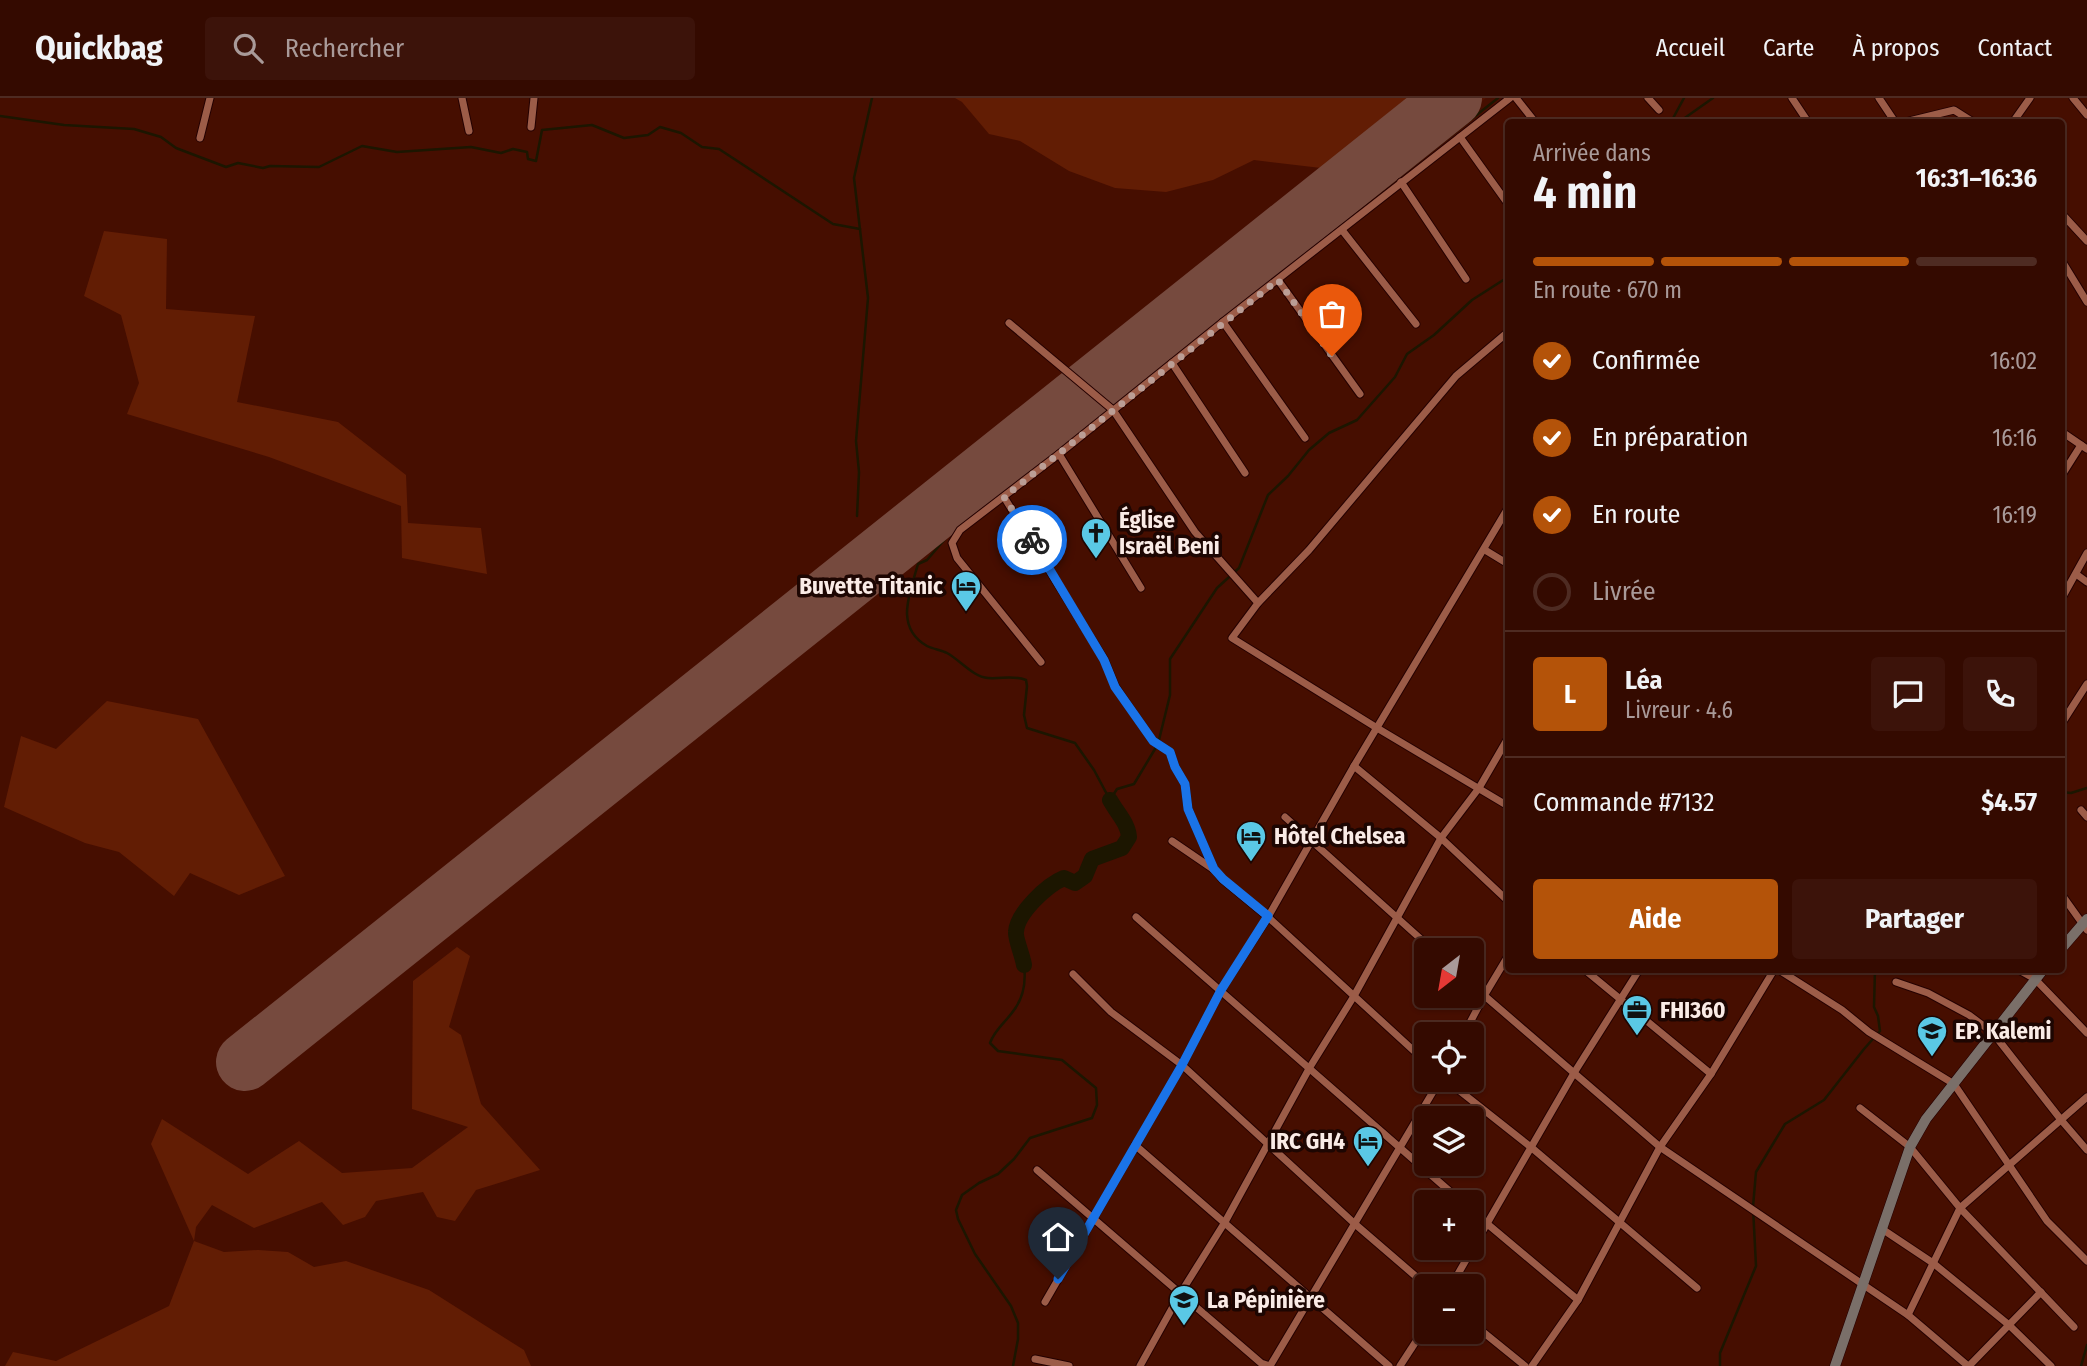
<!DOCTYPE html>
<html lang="fr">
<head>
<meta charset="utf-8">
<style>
  body { margin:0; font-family:"Fira Sans Condensed",sans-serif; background:#3c130a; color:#f1f3f6; height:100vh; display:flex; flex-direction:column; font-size:26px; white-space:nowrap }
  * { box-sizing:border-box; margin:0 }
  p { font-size:23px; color:#a99a99 }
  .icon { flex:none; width:38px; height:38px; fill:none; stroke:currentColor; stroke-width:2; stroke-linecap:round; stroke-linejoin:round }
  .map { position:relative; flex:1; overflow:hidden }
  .details { position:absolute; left:1505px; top:21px; width:560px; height:854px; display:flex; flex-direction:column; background:#340a00; border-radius:7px; box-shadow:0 2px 5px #0004,0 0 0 2px #4e2b22 }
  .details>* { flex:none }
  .needle { width:46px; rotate:211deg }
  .controls { position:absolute; left:1414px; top:840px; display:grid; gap:14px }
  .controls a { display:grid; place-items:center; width:70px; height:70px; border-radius:7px; background:#340a00; box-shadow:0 2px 5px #0004,0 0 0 2px #4e2b22; font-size:35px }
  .pin { position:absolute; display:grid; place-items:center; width:60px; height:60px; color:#fff; margin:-72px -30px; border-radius:50% 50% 50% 0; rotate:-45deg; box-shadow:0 0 7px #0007 }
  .pin .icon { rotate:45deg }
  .courier { position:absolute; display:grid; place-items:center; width:70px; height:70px; margin:-35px; border:5px solid #1a73e8; border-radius:50%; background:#fff; color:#222; box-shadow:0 2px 9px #0007 }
  .summary em { font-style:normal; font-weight:700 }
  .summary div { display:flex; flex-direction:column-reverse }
  .summary { display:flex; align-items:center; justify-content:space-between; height:119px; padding:0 28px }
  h1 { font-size:46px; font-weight:700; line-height:52px }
  .bar { display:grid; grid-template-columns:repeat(4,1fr); gap:10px 7px; align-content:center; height:84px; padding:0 28px }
  .bar i { height:9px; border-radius:5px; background:#4e2b22 }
  .bar .active { background:#b45309 }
  .bar p { grid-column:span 4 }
  .line { display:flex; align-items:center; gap:18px; padding:0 28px; border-top:2px solid #4e2b22 }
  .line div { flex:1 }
  .round { display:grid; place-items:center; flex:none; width:74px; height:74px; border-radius:7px; background:#3c130a }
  ol { padding:0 28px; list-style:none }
  li { display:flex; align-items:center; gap:21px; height:77px }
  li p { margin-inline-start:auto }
  li .icon { padding:7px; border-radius:50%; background:#b45309; color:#fff; stroke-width:4 }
  li:last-child { color:#a99a99 }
  li i { width:38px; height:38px; border:4px solid #4e2b22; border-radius:50% }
  .cta { display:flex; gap:14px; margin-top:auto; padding:14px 28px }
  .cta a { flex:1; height:80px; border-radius:7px; background:#b45309; color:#fff; font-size:28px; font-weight:700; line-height:80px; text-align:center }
  .cta a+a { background:#3c130a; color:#f1f3f6 }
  header { display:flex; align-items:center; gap:42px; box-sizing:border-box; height:98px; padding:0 35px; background:#340a00; border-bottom:2px solid #4e2b22 }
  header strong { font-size:33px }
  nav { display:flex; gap:38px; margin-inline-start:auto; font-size:24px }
  .search { width:490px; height:63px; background:#3c130a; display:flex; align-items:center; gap:18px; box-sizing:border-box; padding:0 24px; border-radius:7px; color:#a99a99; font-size:26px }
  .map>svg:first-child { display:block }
  .built { fill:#531300 }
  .green { fill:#621d04 }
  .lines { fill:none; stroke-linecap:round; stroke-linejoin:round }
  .stream { stroke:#1c1600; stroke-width:2.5 }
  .river { stroke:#1c1600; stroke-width:16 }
  .runway { stroke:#764a3e; stroke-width:58 }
  .street-casing { stroke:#240000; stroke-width:9 }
  .secondary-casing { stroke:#240000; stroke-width:11 }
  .street { stroke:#9c5c48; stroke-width:7 }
  .secondary { stroke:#7a6f69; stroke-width:10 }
  .done { stroke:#bb9e96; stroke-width:7; stroke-dasharray:0 12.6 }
  .route { stroke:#1a73e8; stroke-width:9 }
  .labels { text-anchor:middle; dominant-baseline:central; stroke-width:7; stroke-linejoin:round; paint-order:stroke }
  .poi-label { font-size:23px; font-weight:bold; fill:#faebe6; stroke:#1d0602; text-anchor:start }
</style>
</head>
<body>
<header>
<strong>Quickbag</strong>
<div class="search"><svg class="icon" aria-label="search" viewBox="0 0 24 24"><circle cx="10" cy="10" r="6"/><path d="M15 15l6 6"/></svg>Rechercher</div>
<nav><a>Accueil</a><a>Carte</a><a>À propos</a><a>Contact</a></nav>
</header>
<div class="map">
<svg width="2087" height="1268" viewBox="0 0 2087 1268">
  <rect width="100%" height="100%" fill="#460e00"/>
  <!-- built -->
  <polygon class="built" points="1407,0 1486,0 245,986 225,959"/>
  <!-- green -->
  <g class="green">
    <polygon points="955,0 1407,0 1321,70 1254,62 1213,82 1166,94 1115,90 1069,73 1020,43 989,36 962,4"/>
    <polygon points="104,133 167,141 166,211 255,218 237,304 338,324 406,377 408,425 481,430 487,476 402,460 401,408 269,359 127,316 139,285 121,217 84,198"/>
    <polygon points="107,603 198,621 285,778 239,797 190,775 174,798 119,754 85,745 4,709 21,638 56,651"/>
    <polygon points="457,849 470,858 449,929 461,937 481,1006 540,1072 476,1092 455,1123 437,1119 423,1094 376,1103 365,1119 343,1127 322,1104 254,1130 212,1107 196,1129 194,1143 224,1154 258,1152 288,1154 314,1169 346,1163 429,1192 524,1252 531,1268 5,1268 13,1254 56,1263 169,1208 194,1143 151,1046 162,1021 248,1076 299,1043 342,1075 412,1070 468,1029 412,1011 413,883"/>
  </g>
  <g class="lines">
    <!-- stream -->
    <g class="stream">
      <path d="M1498,0l-547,434 -24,28 -9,4c-8,29 -24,63 9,82 6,3 14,4 20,7 13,7 26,24 41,25 14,1 25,-3 38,2l1,6 -3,29 3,13 48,15 19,27 16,30 7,-11 17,-5 24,-40 12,-49v-36l47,-71 22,-20 29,-73 20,-19 21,-26 20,-17 28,-13 38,-43 12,-23 27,-19 38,-35 36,-23"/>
      <polyline points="0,18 64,27 134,31 161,39 176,50 226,69 238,65 263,70 270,68 319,69 362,48 397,54 471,49 501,55 513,51 527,54 528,61 536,63 542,32 592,27 624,40 648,37 660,29 681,35 702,49 719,51 833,126 860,131"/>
      <polyline points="1671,24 1684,0"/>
      <polyline points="1679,24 1713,0"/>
      <polyline points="857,418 859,374 856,343 868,200 854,80 872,0"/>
      <polyline points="2062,694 2071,695 2087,690"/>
      <path d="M1013,1268l5,-27v-16l-7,-17 -36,-52 -17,-35 -2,-9 6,-15 17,-12 19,-9 16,-15 16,-21 62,-20 5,-13 -1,-17 -34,-28 -64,-9 -8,-8c5,-14 16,-21 24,-33 10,-13 12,-29 10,-45"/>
      <polyline points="1720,1268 1720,1255 1756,1168 1753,1109 1756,1074 1785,1026 1824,1002 1864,951 1880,933 1878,918 1874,909 1875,872"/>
      <polyline points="2081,1268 2087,1247"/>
    </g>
    <!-- river -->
    <path class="river" d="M1024,867c-1,-8 -9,-27 -8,-33 1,-19 31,-47 48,-54l11,5 10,-7 7,-17 30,-11 7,-11c-1,-14 -12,-24 -19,-37"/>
    <!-- runway -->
    <polyline class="runway" points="245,964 1453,0"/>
    <!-- street casing -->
    <g class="street-casing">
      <g id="street">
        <polyline points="462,0 469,33"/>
        <polyline points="1516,0 1535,24"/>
        <polyline points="1648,0 1659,12"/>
        <polyline points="1792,0 1808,24"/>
        <polyline points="1879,0 1895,24"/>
        <polyline points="2073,0 2087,17"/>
        <polyline points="1905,24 1954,12 1973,24"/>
        <polyline points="2013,24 2030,0"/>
        <polyline points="531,29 534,0"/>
        <polyline points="1460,39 1508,106"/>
        <polyline points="200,40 210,0"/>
        <polyline points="1401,84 1466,181"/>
        <polyline points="2062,116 2087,143"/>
        <polyline points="1342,132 1416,226"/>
        <polyline points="2062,163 2087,204"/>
        <polyline points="1278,182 1360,296"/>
        <polyline points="1223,224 1305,340"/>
        <polyline points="1009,225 1113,312 1195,434 1258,505"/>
        <polyline points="1508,234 1456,278 1309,452 1258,505 1232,540 1377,630 1508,708"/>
        <polyline points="1172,265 1245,375"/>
        <polyline points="2062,334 2087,351"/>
        <polyline points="1059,356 1141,490"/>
        <polyline points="2062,377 2081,347"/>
        <polyline points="1004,399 1104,561 1115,588 1123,600 1153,643 1170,654 1175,669 1185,686 1188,711 1214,771 1222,781 1268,819 1426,964"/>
        <polyline points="1485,452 1508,466"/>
        <polyline points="2076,476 2087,484"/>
        <polyline points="2062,500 2087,455"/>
        <polyline points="1041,564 957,460 952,445 960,432 1059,356 1223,224 1510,0"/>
        <polyline points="2062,625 2087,586"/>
        <polyline points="1354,668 1441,740 1508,803"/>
        <polyline points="2081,712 2087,719"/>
        <polyline points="1285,719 1433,852"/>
        <polyline points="1172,743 1213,771"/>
        <polyline points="2062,797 2087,832"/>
        <polyline points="1136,819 1462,1104"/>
        <polyline points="1585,872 1711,976"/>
        <polyline points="1779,872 1842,912 1869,934 1954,986 2047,1123 2087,1163"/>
        <polyline points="2019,872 2035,881 2087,935"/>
        <polyline points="1073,876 1111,914 1182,967 1355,1126 1427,1188"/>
        <polyline points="1896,884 1928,895 1969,917 1993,935 2062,1023 2087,1052"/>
        <polyline points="1472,887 1660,1049 1908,1217 1968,1268"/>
        <polyline points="1464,936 1484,898 1508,858"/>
        <polyline points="1446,982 1532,1050 1697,1190"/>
        <polyline points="1860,1010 1910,1049 1960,1110 2074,1229"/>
        <polyline points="1135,1047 1389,1268"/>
        <polyline points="1037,1072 1261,1265 1270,1268"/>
        <polyline points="1472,1113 1578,1202"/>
        <polyline points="1882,1131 1933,1165 2009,1227 2051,1268"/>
        <polyline points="1451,1188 1574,975 1639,872"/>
        <polyline points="1045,1204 1182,967 1221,892 1268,819 1354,668 1508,410"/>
        <polyline points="1908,1217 1960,1110 2087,999"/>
        <polyline points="1472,1225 1525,1268"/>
        <polyline points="1035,1261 1069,1268"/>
        <polyline points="1140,1268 1180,1196 1225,1124 1310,969 1354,898 1441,740 1479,690 1508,640"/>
        <polyline points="1270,1268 1440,982"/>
        <polyline points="1400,1268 1426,1228"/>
        <polyline points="1532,1268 1578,1202 1660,1049 1711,976 1774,872"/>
        <polyline points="1969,1268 2041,1194"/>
      </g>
    </g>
    <!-- secondary casing -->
    <g class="secondary-casing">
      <g id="secondary">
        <polyline points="2062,850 2087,821"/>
        <polyline points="1835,1268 1910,1049 1926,1021 2043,872"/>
      </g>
    </g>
    <!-- street -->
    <use href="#street" class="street"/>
    <!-- secondary -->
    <use href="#secondary" class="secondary"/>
  </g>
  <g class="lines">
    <!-- done -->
    <polyline class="done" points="1032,442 1004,399 1278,182 1332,258"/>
    <!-- route -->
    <polyline class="route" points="1032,442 1104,562 1115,589 1153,643 1170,654 1175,669 1185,686 1188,711 1214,771 1223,781 1268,818 1221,892 1182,967 1058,1181"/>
  </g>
  <!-- icons -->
  <defs>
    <g id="church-pin" transform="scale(1.575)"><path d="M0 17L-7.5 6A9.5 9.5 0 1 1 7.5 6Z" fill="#5ac8e5" stroke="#1d0602"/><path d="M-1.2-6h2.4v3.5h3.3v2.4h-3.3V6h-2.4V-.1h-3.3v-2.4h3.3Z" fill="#111"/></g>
    <g id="hotel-pin" transform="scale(1.575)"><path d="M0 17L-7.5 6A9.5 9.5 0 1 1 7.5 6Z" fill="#5ac8e5" stroke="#1d0602"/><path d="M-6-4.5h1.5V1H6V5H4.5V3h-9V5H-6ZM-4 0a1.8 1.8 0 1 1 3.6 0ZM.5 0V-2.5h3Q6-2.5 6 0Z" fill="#111"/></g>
    <g id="office-pin" transform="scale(1.575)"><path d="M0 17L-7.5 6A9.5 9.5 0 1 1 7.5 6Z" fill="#5ac8e5" stroke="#1d0602"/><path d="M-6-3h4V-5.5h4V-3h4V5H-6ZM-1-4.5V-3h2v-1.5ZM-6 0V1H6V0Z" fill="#111"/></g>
    <g id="school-pin" transform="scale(1.575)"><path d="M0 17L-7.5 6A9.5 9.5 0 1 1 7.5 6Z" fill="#5ac8e5" stroke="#1d0602"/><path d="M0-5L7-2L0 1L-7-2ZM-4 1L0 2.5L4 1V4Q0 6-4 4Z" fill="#111"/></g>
  </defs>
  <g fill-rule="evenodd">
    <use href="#church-pin" x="1096" y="435"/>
    <use href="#hotel-pin" x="966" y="488"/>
    <use href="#hotel-pin" x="1251" y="738"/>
    <use href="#office-pin" x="1637" y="912"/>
    <use href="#school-pin" x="1932" y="933"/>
    <use href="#hotel-pin" x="1368" y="1043"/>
    <use href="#school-pin" x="1184" y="1202"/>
  </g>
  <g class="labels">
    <!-- poi labels -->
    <g class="poi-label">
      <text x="1119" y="422">Église<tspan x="1119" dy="26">Israël Beni</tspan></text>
      <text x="943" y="488" text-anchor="end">Buvette Titanic</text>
      <text x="1274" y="738">Hôtel Chelsea</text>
      <text x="1660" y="912">FHI360</text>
      <text x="1955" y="933">EP. Kalemi</text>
      <text x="1345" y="1043" text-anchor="end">IRC GH4</text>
      <text x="1207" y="1202">La Pépinière</text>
    </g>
  </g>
</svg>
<div class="controls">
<a><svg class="needle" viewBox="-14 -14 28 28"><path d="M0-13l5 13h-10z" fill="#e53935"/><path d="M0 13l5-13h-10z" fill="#a99a99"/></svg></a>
<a><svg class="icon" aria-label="locate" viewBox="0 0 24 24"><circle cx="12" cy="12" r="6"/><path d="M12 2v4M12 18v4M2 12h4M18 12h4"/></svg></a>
<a><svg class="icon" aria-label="layers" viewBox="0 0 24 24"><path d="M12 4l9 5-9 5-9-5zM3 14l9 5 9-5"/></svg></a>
<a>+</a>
<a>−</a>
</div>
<div class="pin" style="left:1332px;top:258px;background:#ea580c"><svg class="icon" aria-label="bag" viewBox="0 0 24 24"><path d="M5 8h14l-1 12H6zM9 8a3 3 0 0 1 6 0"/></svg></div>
<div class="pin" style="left:1058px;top:1181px;background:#1f2937"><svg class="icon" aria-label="home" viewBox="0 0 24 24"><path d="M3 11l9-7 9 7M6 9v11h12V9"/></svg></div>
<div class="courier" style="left:1032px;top:442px"><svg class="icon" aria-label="bike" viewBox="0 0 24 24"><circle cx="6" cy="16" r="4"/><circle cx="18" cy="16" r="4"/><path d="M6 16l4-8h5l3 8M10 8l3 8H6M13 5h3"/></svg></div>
<section class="details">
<div class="summary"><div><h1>4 min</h1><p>Arrivée dans</p></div><em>16:31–16:36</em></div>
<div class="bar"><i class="active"></i><i class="active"></i><i class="active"></i><i></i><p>En route · 670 m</p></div>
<ol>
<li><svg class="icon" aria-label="check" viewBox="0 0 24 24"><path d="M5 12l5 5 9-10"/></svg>Confirmée<p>16:02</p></li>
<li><svg class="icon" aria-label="check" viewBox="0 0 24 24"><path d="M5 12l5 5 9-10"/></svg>En préparation<p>16:16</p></li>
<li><svg class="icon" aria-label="check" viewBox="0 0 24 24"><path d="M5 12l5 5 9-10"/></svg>En route<p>16:19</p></li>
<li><i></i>Livrée</li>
</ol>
<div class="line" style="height:126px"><b class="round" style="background:#b45309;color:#fff">L</b><div><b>Léa</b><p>Livreur · 4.6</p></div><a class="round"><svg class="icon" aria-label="chat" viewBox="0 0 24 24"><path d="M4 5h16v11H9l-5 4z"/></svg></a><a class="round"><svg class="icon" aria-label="phone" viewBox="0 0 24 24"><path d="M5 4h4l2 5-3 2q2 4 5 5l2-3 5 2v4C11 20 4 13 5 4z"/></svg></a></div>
<div class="line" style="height:91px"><div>Commande #7132</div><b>$4.57</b></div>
<div class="cta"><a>Aide</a><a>Partager</a></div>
</section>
</div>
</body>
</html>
